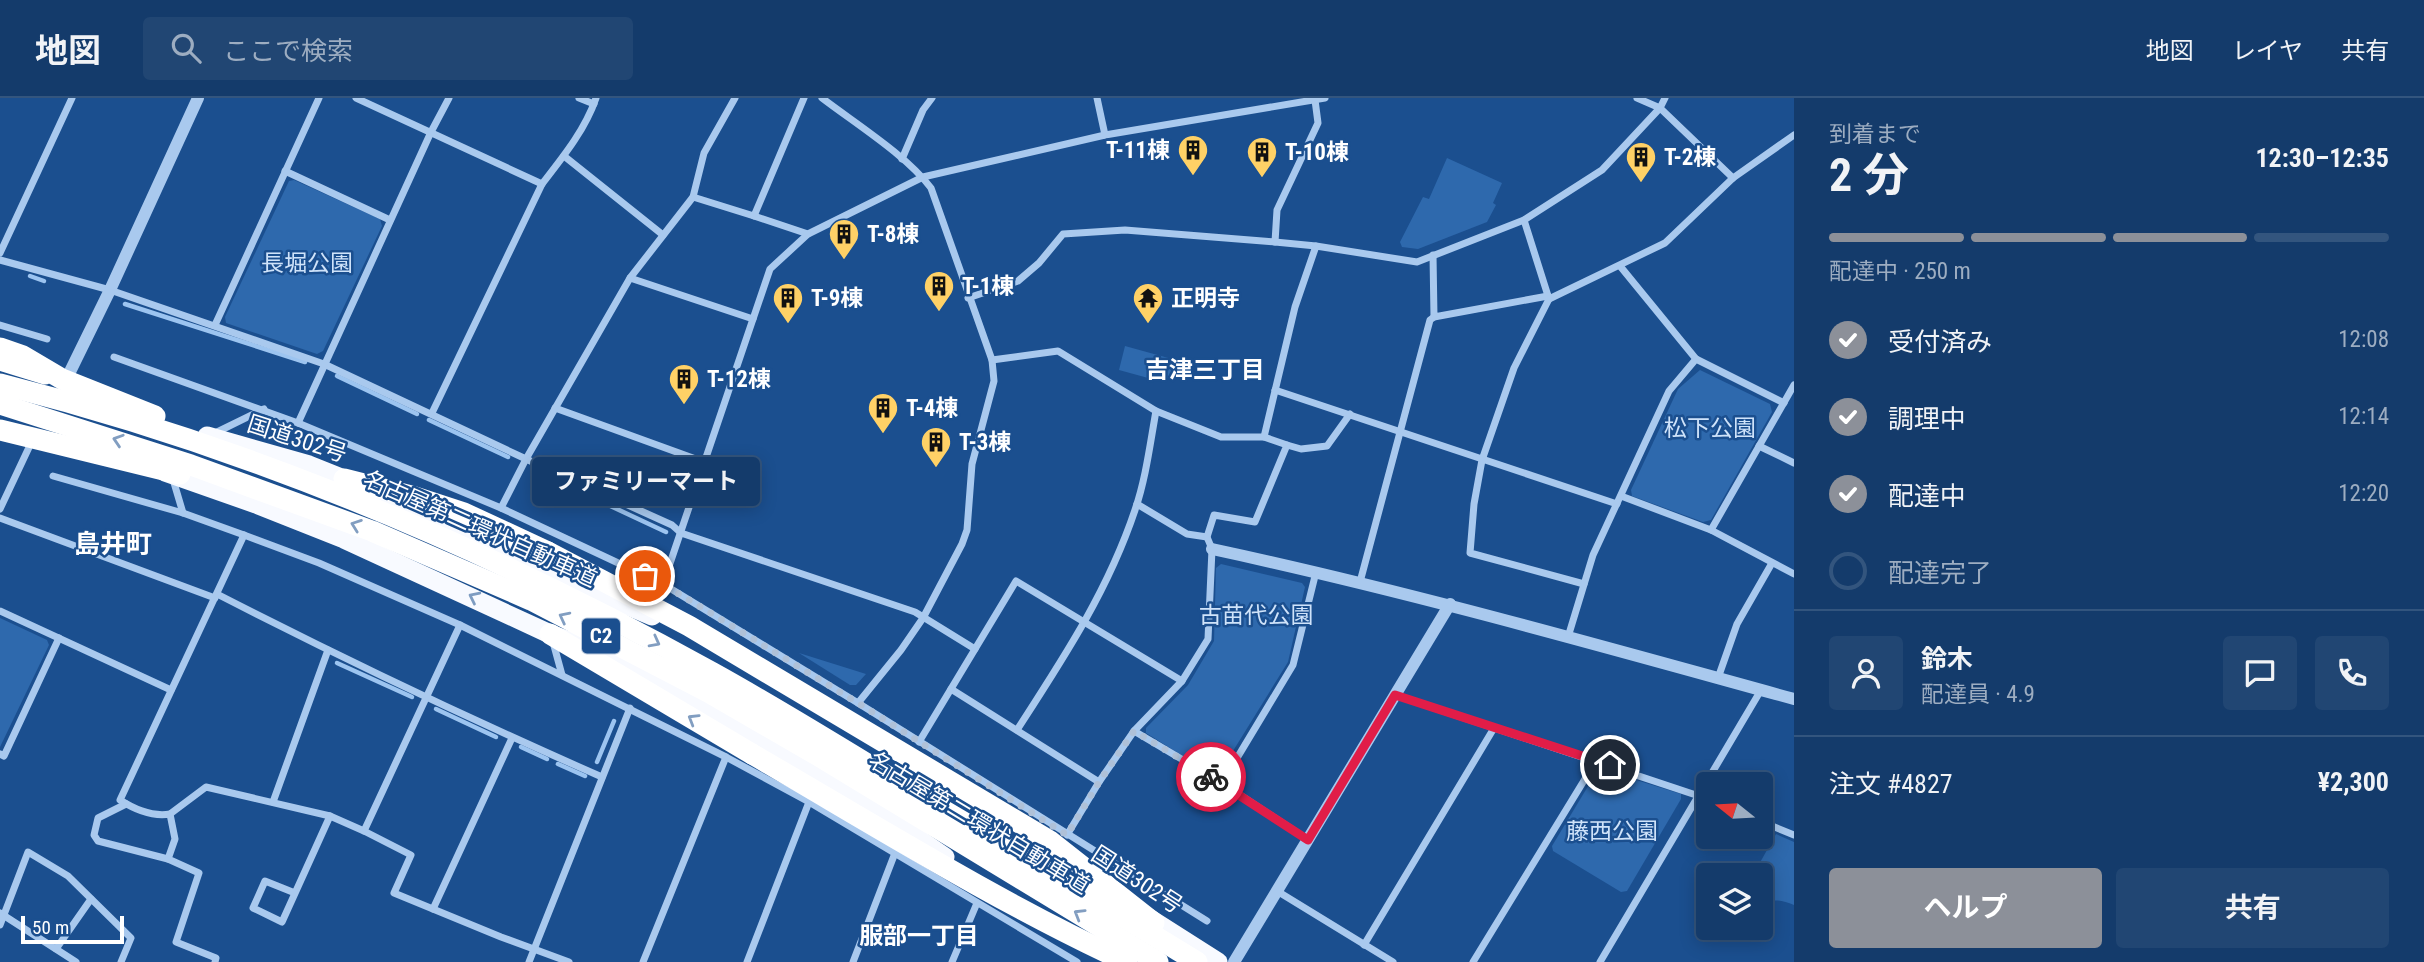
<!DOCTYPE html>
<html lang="ja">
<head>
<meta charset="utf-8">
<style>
  body { margin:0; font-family:"Roboto Condensed","Noto Sans JP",sans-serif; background:#214673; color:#f1f3f6; height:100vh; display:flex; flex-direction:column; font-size:26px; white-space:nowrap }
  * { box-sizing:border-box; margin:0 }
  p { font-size:23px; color:#9dadc1 }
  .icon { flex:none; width:38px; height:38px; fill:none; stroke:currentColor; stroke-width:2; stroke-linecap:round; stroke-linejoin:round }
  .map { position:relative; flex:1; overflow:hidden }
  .drawer { display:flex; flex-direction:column; background:#143b6b; width:630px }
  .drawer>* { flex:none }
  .needle { width:46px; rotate:288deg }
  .controls { position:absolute; left:1696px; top:674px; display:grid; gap:14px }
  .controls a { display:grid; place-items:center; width:77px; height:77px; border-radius:7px; background:#143b6b; box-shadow:0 4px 18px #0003,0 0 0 2px #33557e; font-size:35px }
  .scale { position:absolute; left:21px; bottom:18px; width:103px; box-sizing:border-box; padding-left:7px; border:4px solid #fff; border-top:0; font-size:19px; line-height:24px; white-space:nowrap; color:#fff; -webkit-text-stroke:5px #1b4f8f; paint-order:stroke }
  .pin { position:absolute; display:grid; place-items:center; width:60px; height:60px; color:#fff; margin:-30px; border:4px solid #fff; border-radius:50%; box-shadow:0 2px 7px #0007 }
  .courier { position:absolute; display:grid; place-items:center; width:70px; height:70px; margin:-35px; border:5px solid #e11d48; border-radius:50%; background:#fff; color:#222; box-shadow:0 2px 9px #0007 }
  .bubble { position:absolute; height:49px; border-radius:7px; background:#143b6b; box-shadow:0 4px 18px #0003,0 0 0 2px #33557e; font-size:23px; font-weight:700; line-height:49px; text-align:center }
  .head em { font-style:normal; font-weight:700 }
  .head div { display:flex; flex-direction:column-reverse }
  .head { display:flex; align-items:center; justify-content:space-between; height:119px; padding:0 35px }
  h1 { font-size:46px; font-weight:700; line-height:52px }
  .bar { display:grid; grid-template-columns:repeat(4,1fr); gap:10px 7px; align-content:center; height:84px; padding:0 35px }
  .bar i { height:9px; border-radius:5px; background:#33557e }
  .bar .current { background:#8c9099 }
  .bar p { grid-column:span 4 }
  .line { display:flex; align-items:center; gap:18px; padding:0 35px; border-top:2px solid #33557e }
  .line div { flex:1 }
  .round { display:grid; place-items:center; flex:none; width:74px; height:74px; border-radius:7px; background:#214673 }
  ol { padding:0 35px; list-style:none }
  li { display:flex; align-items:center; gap:21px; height:77px }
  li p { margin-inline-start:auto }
  li .icon { padding:7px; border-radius:50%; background:#8c9099; color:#fff; stroke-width:4 }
  li:last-child { color:#9dadc1 }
  li i { width:38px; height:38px; border:4px solid #33557e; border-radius:50% }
  .button { display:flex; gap:14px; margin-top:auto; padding:14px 35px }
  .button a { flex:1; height:80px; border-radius:7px; background:#8c9099; color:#fff; font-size:28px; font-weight:700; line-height:80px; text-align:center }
  .button a+a { background:#214673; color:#f1f3f6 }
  header { display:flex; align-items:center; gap:42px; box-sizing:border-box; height:98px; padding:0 35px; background:#143b6b; border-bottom:2px solid #33557e }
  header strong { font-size:33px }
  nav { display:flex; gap:38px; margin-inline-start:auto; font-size:24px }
  .search { width:490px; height:63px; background:#214673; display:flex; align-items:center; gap:18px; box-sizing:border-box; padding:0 24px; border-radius:7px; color:#9dadc1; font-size:26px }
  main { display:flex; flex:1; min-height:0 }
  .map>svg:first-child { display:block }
  .green { fill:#2e69ad }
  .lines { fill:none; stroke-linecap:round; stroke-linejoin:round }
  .stream { stroke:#9cc4f0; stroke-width:4.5 }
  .minor { stroke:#a9c9ee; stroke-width:7 }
  .tertiary { stroke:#a9c9ee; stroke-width:12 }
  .trunk { stroke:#f8faff; stroke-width:19 }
  .motorway { stroke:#fff; stroke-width:21 }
  .motorway-bridge { stroke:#fff; stroke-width:21 }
  .oneway { stroke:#829ec1 }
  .oneway2 { stroke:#7e9cc1 }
  .done { stroke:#afc1d8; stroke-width:7; stroke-dasharray:0 12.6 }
  .route { stroke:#e11d48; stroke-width:9 }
  .labels { text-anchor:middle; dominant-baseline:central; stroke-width:5; stroke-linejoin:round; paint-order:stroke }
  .shield { fill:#1b4f8f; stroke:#bbcadd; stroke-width:2 }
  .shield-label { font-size:21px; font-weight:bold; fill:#fff }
  .poi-label { font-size:23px; font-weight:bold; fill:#fff; stroke:#1b4f8f; text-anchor:start }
  .park-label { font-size:23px; fill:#cfe3fa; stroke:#1b4f8f }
  .street-label { font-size:23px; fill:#fff; stroke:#1b4f8f }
  .neighbourhood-label { font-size:24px; font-weight:bold; fill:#fff; stroke:#1b4f8f }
  .quarter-label { font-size:26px; font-weight:bold; fill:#fff; stroke:#1b4f8f }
</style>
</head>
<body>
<header>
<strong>地図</strong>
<div class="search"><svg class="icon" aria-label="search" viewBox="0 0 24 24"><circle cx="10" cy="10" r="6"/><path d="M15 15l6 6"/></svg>ここで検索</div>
<nav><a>地図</a><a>レイヤ</a><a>共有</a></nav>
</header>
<main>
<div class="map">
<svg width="1794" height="864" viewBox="0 0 1794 864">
  <rect width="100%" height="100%" fill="#1b4f8f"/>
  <!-- green -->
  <g class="green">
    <polygon points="1447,60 1502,85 1493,105 1496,107 1487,124 1418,151 1402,149 1400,144 1423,99 1429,101"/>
    <polygon points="294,82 380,121 382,128 323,253 317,256 226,225 225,219 289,83"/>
    <polygon points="1125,248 1172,261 1171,281 1161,278 1159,283 1119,272"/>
    <polygon points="1700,272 1770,306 1772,314 1711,422 1703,424 1632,398 1631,392 1678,291"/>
    <polygon points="1221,466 1302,485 1305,489 1288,564 1220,674 1212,676 1146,635 1146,630 1188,587 1214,543 1216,470"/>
    <polygon points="0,520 47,542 49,547 0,649"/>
    <polygon points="799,555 866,576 856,587 850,587"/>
    <polygon points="1601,671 1681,696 1681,701 1627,793 1621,794 1553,753 1552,748 1596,675"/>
    <path d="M1776,736l18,8v63c-13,-5 -21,-7 -33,0l-1,-30h-7z"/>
  </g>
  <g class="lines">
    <!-- stream -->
    <g class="stream">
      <polyline points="30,178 44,183"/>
      <polyline points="125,206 305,264"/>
      <polyline points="337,278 417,316"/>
      <polyline points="429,322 508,359"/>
      <polyline points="540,375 666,434"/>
      <polyline points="337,565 412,599"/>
      <polyline points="436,611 496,639"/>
      <polyline points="521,649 547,661"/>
      <polyline points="597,664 614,623"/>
      <polyline points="558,666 585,678"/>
    </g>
    <!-- minor -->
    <g class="minor">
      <polyline points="356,0 542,86"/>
      <polyline points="579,0 594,6"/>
      <path d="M822,0c34,26 84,57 109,90l61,172 2,21 -22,83 -5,66 -5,14 -39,74 -22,32 -43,53"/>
      <polyline points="1097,0 1105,37"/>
      <polyline points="1637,0 1660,10 1733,80"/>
      <polyline points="564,58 663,137"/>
      <polyline points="902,61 923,12 932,0"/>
      <polyline points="285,73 390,122"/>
      <polyline points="693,99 754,118 804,0"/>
      <polyline points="754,118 808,136"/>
      <polyline points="1524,122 1549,201 1514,270 1482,362 1474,406 1470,455 1584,486"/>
      <polyline points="1275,144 1277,112 1318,25 1315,2"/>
      <polyline points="0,155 72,0"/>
      <polyline points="1433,157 1434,219 1548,198"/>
      <polyline points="0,162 110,192 324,266 526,361 672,427 681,435 915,514 975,551"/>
      <polyline points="1620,168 1696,261"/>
      <polyline points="630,180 753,221"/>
      <polyline points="968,200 1018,183 1039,165 1063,136 1125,132 1275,144 1316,148 1417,164 1524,122 1602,72 1660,10 1665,0"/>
      <polyline points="1549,201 1665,145 1733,80 1794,37"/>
      <polyline points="0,227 47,241"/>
      <polyline points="215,227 319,0"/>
      <polyline points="114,259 298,325 501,410 663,486 858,605 1207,823"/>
      <path d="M992,262l66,-9 98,60c-6,33 -10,67 -21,99 -27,81 -72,149 -118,220"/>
      <polyline points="1275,292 1617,406"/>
      <polyline points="555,310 704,364"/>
      <polyline points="1156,313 1221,339 1264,339"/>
      <path d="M432,315l110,-229c21,-27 43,-54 54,-86"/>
      <polyline points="298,325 431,34 449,0"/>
      <polyline points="215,335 264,311"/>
      <polyline points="1287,347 1301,351 1327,348 1350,316"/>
      <polyline points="1759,348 1794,365"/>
      <polyline points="53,378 183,415 244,437 319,465 460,527 726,659 809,704 1077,864"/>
      <polyline points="172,378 183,415"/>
      <polyline points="1621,398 1711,432 1794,476"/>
      <polyline points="1137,406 1187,436 1207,439"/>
      <polyline points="501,410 526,361 630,180 693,99 704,55 735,0"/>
      <polyline points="0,411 32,343"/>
      <polyline points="0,420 215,500"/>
      <polyline points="1711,432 1794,287"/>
      <path d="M244,437l-124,265c14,9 32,17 50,14l36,-27 124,29 34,15 47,24 -17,38 107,44 68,25"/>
      <polyline points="1360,484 1430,222 1434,219"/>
      <polyline points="663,486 770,171 808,136 923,79 1105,37 1325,0"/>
      <path d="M217,496c127,65 255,126 385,183"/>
      <polyline points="0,513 171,592"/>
      <polyline points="1568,539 1593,457 1669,293 1696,261 1784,305"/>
      <polyline points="553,544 562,577"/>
      <polyline points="1718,580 1737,526 1772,465"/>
      <polyline points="951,591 1099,684"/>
      <polyline points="1395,597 1708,701"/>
      <polyline points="1134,633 1222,685 1308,742"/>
      <polyline points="919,644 1016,483 1182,583"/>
      <polyline points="0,656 4,658 59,540"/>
      <polyline points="1222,685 1293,567 1316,474"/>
      <polyline points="273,704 328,552"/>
      <polyline points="126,706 98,720 94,737 98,743 168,761"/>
      <polyline points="170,716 175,741 168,761 199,775 176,844 216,860 215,864"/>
      <polyline points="1760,723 1794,737"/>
      <polyline points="364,733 460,527"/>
      <polyline points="1067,737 1099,684 1134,633 1182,583 1208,541 1212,451 1207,439 1214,417 1255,424 1287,347 1264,339 1295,209 1316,148"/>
      <polyline points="1277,793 1393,864"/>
      <polyline points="295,795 265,783 253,810 282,824 330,718"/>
      <polyline points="433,811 512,640"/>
      <polyline points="0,815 76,864"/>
      <polyline points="0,827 28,754 68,778 131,840 121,864"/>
      <polyline points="1364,847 1494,630"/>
      <polyline points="56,851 91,801"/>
      <polyline points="529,864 630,610"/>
      <polyline points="643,864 726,659"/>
      <polyline points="747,864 809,704"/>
      <polyline points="853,864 895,755"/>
      <polyline points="952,864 977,805"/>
      <polyline points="1473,864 1596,663"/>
      <polyline points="1600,864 1761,592"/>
    </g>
    <!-- tertiary -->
    <g class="tertiary">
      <polyline points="63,288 110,192 198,0"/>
      <path d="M1212,451c196,42 389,97 582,150"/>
      <polyline points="1234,864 1450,506"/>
    </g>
    <!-- trunk -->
    <g class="trunk">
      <polyline points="207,338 309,367 344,381 413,414 495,447 555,477 652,518"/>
      <polyline points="165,374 256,406 344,441 550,536 626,564 833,682 945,759"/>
      <polyline points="1141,815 1218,864"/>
    </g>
    <!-- motorway -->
    <g class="motorway">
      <polyline points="0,262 45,276"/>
      <polyline points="344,381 415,399 464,415 548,454"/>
      <polyline points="550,536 752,656"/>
    </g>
    <!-- motorway-bridge -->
    <g class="motorway-bridge">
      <polyline points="0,250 23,258 62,281 155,318"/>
      <path d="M0,286c250,63 488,164 713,289 76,42 150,89 225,134 86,51 173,102 259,155"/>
      <polyline points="0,306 191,367 372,433 531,502 708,594 817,657 1158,864"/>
      <polyline points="0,332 180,376"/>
      <polyline points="548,454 689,528 1050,743 1154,825"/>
      <path d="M752,656c124,72 245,148 375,208"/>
    </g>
  </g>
  <!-- one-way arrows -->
  <defs><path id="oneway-chevron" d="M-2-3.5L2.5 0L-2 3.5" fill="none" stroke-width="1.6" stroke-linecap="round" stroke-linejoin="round" transform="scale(1.75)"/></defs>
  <g class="oneway">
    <use href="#oneway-chevron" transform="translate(118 342) rotate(-162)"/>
    <use href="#oneway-chevron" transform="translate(356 427) rotate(-160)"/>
    <use href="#oneway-chevron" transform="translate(564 519) rotate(-153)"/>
    <use href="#oneway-chevron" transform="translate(655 544) rotate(28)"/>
    <use href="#oneway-chevron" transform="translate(693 621) rotate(-149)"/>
    <use href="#oneway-chevron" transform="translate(1079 816) rotate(-149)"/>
  </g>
  <use class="oneway2" href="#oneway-chevron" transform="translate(474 499) rotate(-154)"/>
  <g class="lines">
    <!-- done -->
    <polyline class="done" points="645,478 663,486 858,605 1067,737 1099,684 1134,633 1211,679"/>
    <!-- route -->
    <polyline class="route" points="1211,679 1308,742 1395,597 1610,667"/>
  </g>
  <!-- icons -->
  <defs>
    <g id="building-pin" transform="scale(1.575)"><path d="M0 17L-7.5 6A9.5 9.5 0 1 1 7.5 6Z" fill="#ffd166" stroke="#1b4f8f"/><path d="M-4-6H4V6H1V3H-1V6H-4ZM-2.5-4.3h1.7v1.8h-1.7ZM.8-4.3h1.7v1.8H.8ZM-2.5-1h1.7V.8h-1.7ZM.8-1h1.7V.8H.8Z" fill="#111"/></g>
    <g id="temple-pin" transform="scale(1.575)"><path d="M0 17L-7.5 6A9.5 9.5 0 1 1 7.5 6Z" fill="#ffd166" stroke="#1b4f8f"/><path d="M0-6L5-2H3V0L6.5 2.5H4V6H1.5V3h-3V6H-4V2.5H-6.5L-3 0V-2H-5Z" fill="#111"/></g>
  </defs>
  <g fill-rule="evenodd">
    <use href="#building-pin" x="1193" y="52"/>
    <use href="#building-pin" x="1262" y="54"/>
    <use href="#building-pin" x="1641" y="59"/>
    <use href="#building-pin" x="844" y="136"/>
    <use href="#building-pin" x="939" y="188"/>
    <use href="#building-pin" x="788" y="200"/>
    <use href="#temple-pin" x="1148" y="200"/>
    <use href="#building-pin" x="684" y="281"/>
    <use href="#building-pin" x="883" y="310"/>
    <use href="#building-pin" x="936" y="344"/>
  </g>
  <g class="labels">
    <!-- shield labels -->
    <rect class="shield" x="582" y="520.5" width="38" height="35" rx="5"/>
    <g class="shield-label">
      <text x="601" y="538">C2</text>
    </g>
    <!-- poi labels -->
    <g class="poi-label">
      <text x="1170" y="52" text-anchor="end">T-11棟</text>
      <text x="1285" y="54">T-10棟</text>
      <text x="1664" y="59">T-2棟</text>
      <text x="867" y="136">T-8棟</text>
      <text x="962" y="188">T-1棟</text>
      <text x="811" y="200">T-9棟</text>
      <text x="1171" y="200">正明寺</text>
      <text x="707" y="281">T-12棟</text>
      <text x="906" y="310">T-4棟</text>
      <text x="959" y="344">T-3棟</text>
    </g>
    <!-- park labels -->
    <g class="park-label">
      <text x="307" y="165">長堀公園</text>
      <text x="1710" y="330">松下公園</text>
      <text x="1256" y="517">古苗代公園</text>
      <text x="1612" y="733">藤西公園</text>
    </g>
    <!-- street labels -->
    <g class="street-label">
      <text transform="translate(297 341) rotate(18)">国道302号</text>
      <text transform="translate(480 431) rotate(24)">名古屋第二環状自動車道</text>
      <text transform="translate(979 725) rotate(31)">名古屋第二環状自動車道</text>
      <text transform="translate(1137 782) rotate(33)">国道302号</text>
    </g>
    <!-- neighbourhood labels -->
    <g class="neighbourhood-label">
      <text x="1205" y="272">吉津三丁目</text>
      <text x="919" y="838">服部一丁目</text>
    </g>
    <!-- quarter labels -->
    <g class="quarter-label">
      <text x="113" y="446">島井町</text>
    </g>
  </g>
</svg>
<div class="controls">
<a><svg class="needle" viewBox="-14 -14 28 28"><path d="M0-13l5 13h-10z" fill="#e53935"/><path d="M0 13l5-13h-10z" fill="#9dadc1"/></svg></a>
<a><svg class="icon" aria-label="layers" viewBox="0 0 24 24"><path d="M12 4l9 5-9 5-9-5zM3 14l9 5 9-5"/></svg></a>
</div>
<div class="scale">50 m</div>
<div class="pin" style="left:645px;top:478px;background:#ea580c"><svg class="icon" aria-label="bag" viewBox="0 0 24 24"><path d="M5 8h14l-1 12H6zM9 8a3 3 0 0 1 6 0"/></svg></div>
<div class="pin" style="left:1610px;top:667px;background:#1f2937"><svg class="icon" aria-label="home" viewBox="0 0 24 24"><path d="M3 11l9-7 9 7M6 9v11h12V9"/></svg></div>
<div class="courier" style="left:1211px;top:679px"><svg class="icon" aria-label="bike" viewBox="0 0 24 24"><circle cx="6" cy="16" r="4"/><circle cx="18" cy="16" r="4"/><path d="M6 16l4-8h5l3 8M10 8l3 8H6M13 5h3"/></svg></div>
<div class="bubble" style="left:532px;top:359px;width:228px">ファミリーマート</div>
</div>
<section class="drawer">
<div class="head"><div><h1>2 分</h1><p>到着まで</p></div><em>12:30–12:35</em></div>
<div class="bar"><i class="current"></i><i class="current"></i><i class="current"></i><i></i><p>配達中 · 250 m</p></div>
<ol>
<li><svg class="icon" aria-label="check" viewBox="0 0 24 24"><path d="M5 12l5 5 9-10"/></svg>受付済み<p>12:08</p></li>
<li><svg class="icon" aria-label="check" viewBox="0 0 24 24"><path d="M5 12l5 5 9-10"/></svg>調理中<p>12:14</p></li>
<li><svg class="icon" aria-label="check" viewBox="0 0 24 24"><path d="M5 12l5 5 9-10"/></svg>配達中<p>12:20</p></li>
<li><i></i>配達完了</li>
</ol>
<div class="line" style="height:126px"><a class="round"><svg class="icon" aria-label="person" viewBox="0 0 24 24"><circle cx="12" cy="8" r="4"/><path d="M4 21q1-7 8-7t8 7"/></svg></a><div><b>鈴木</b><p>配達員 · 4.9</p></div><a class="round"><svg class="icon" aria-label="chat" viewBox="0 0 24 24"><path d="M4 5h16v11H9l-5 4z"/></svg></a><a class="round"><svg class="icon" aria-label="phone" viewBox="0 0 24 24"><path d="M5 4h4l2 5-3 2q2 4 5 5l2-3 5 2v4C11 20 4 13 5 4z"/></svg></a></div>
<div class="line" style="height:91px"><div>注文 #4827</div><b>¥2,300</b></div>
<div class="button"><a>ヘルプ</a><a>共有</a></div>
</section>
</main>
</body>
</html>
